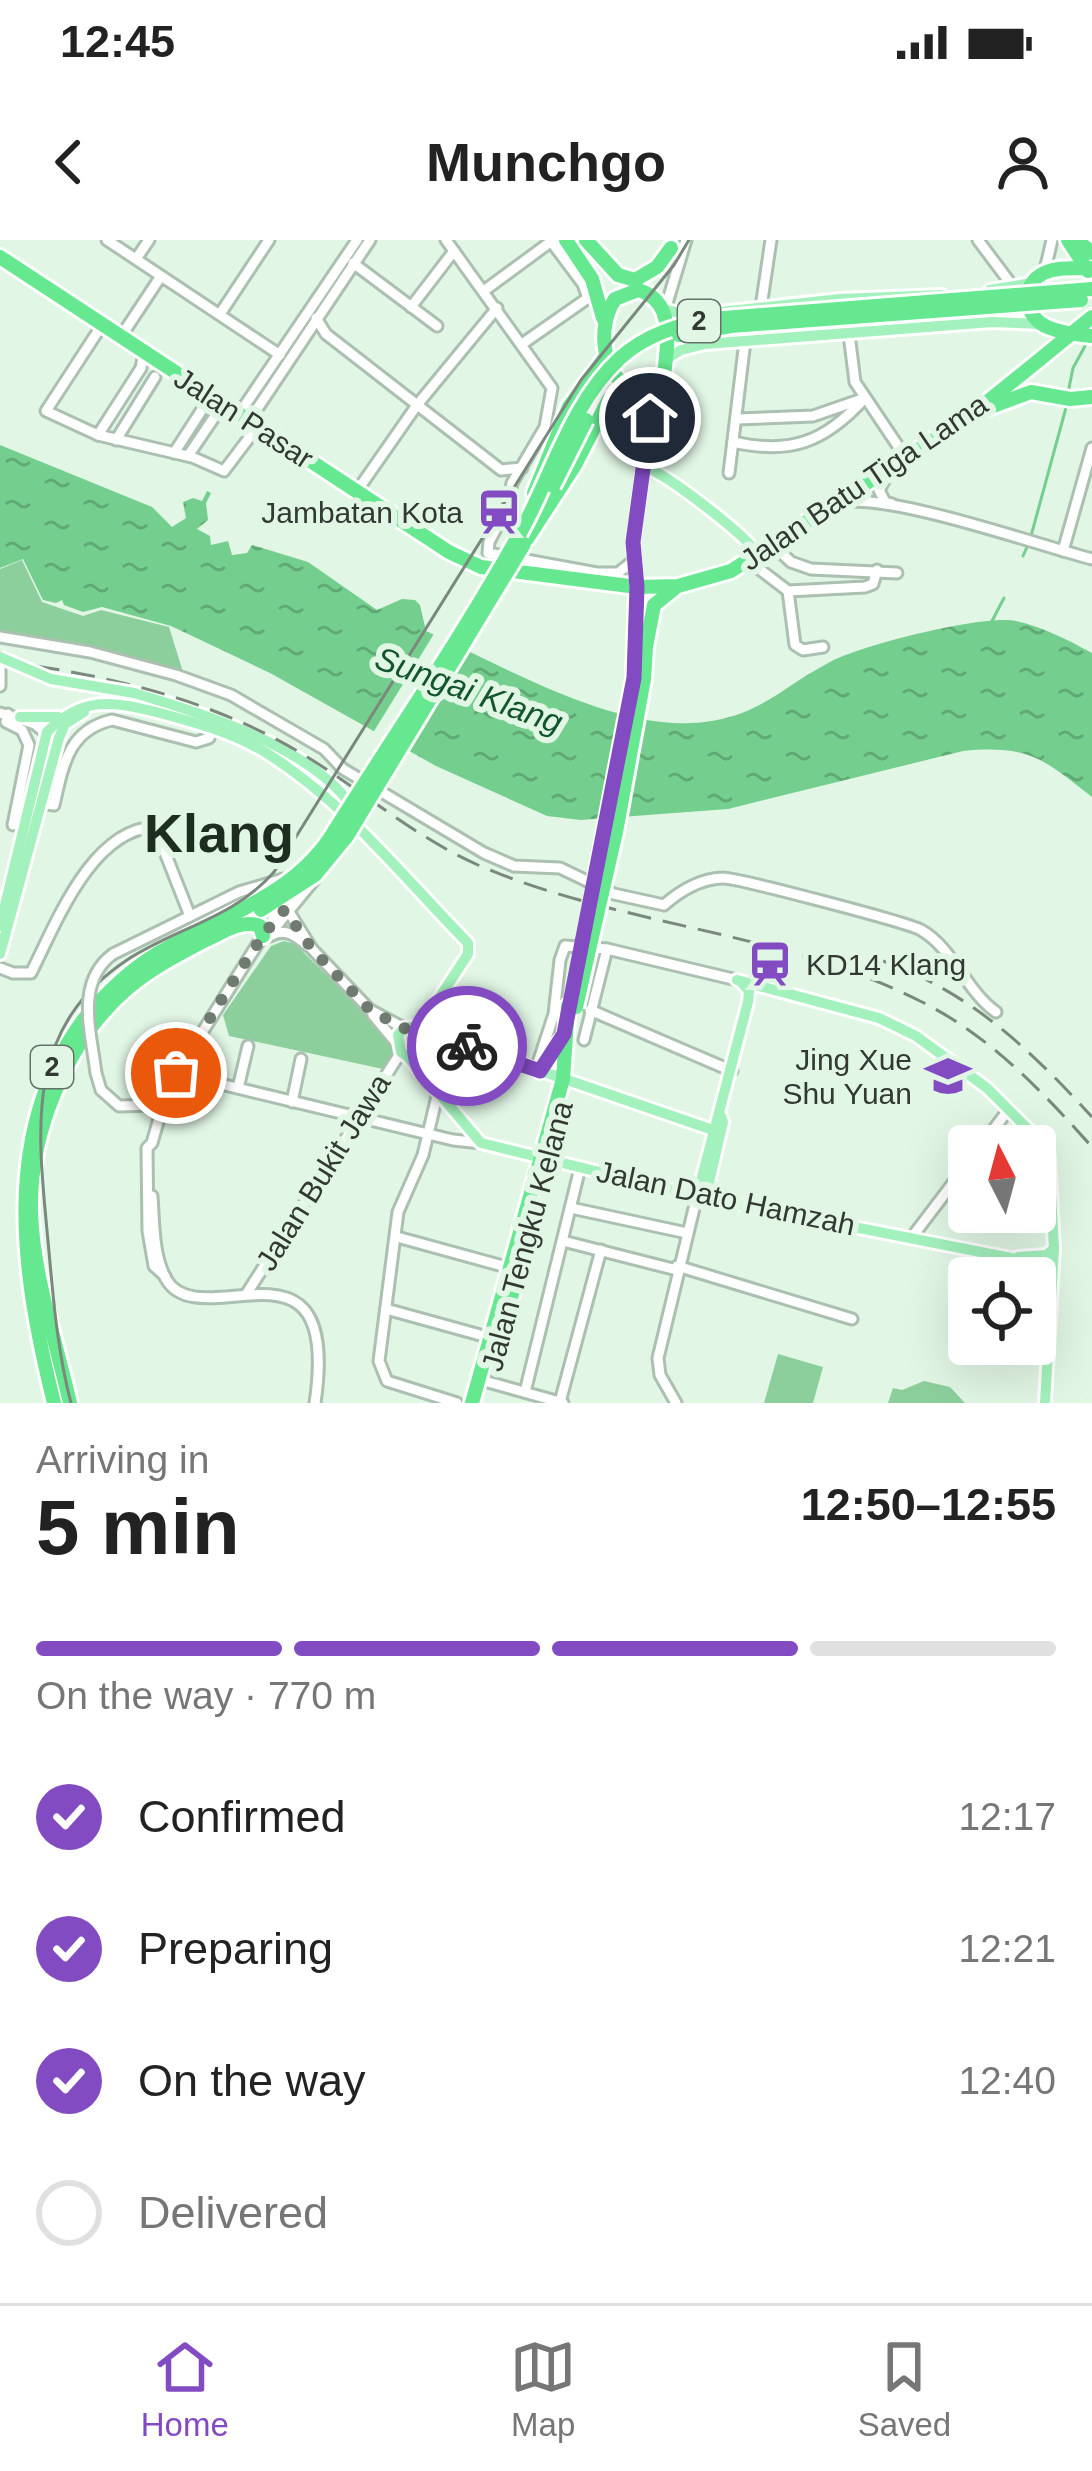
<!DOCTYPE html>
<html lang="en">
<head>
<meta charset="utf-8">
<style>
  body { margin:0; font-family:Arial,sans-serif; background:#f6f6f6; color:#222; height:100vh; display:flex; flex-direction:column; font-size:45px; white-space:nowrap }
  * { box-sizing:border-box; margin:0 }
  p { font-size:39px; color:#767676 }
  .icon { flex:none; width:66px; height:66px; fill:none; stroke:currentColor; stroke-width:2; stroke-linecap:round; stroke-linejoin:round }
  .map { position:relative; height:1163px; overflow:hidden }
  .details { display:flex; flex-direction:column; background:#fff; flex:1 }
  .details>* { flex:none }
  .needle { width:78px; rotate:354deg }
  .buttons { position:absolute; left:948px; top:885px; display:grid; gap:24px }
  .buttons a { display:grid; place-items:center; width:108px; height:108px; border-radius:12px; background:#fff; box-shadow:0 12px 48px #0002; font-size:60px }
  .pin { position:absolute; display:grid; place-items:center; width:102px; height:102px; color:#fff; margin:-51px; border:6px solid #fff; border-radius:50%; box-shadow:0 3px 12px #0007 }
  .courier { position:absolute; display:grid; place-items:center; width:120px; height:120px; margin:-60px; border:9px solid #824bc2; border-radius:50%; background:#fff; color:#222; box-shadow:0 3px 15px #0007 }
  .headline em { font-style:normal; font-weight:700 }
  .headline div { display:flex; flex-direction:column-reverse }
  .headline { display:flex; align-items:center; justify-content:space-between; height:204px; padding:0 36px }
  h1 { font-size:78px; font-weight:700; line-height:90px }
  .bar { display:grid; grid-template-columns:repeat(4,1fr); gap:18px 12px; align-content:center; height:144px; padding:0 36px }
  .bar i { height:15px; border-radius:9px; background:#e0e0e0 }
  .bar .current { background:#824bc2 }
  .bar p { grid-column:span 4 }
  ol { padding:0 36px; list-style:none }
  li { display:flex; align-items:center; gap:36px; height:132px }
  li p { margin-inline-start:auto }
  li .icon { padding:12px; border-radius:50%; background:#824bc2; color:#fff; stroke-width:4 }
  li:last-child { color:#767676 }
  li i { width:66px; height:66px; border:6px solid #e0e0e0; border-radius:50% }
  .status { display:flex; justify-content:space-between; align-items:center; height:84px; padding:0 60px; background:#fff; direction:ltr }
  .status svg { height:33px; fill:currentColor }
  header { display:flex; justify-content:space-between; align-items:center; height:156px; padding:0 36px; background:#fff; font-size:54px; font-weight:700 }
  .menu { display:flex; justify-content:space-around; align-items:center; height:168px; border-top:3px solid #e0e0e0; background:#fff; font-size:33px; color:#767676 }
  .menu a { display:grid; justify-items:center; gap:6px }
  .menu .current { color:#824bc2 }
  .map>svg:first-child { display:block }
  .park { fill:#8ccf9d }
  .water { fill:url(#water-ripples) }
  .pier { fill:#e1f6e5 }
  .lines { fill:none; stroke-linecap:round; stroke-linejoin:round }
  .stream { stroke:#74cf8e; stroke-width:3 }
  .minor-casing { stroke:#abc0b0; stroke-width:15 }
  .major-casing { stroke:#fff; stroke-width:16 }
  .highway-casing { stroke:#fff; stroke-width:20 }
  .minor { stroke:#fff; stroke-width:9 }
  .major { stroke:#a3f1bc; stroke-width:10 }
  .highway { stroke:#65e890; stroke-width:14 }
  .tram { stroke:#7a887d; stroke-width:3 }
  .rail { stroke:#7a887d; stroke-width:3; stroke-dasharray:24 12; stroke-linecap:butt }
  .minor-bridge-casing { stroke:#abc0b0; stroke-width:15; stroke-linecap:butt }
  .major-bridge-casing { stroke:#fff; stroke-width:16; stroke-linecap:butt }
  .highway-bridge-casing { stroke:#fff; stroke-width:20; stroke-linecap:butt }
  .minor-bridge { stroke:#fff; stroke-width:9 }
  .major-bridge { stroke:#a3f1bc; stroke-width:10 }
  .highway-bridge { stroke:#65e890; stroke-width:14 }
  .done { stroke:#6f7b71; stroke-width:12; stroke-dasharray:0 21.6 }
  .route { stroke:#824bc2; stroke-width:15 }
  .labels { text-anchor:middle; dominant-baseline:central; stroke-width:12; stroke-linejoin:round; paint-order:stroke }
  .shield { fill:#e1f6e5; stroke:#667268; stroke-width:3 }
  .shield-label { font-size:27px; font-weight:bold; fill:#313932 }
  .street-label { font-size:30px; fill:#313932; stroke:#e1f6e5 }
  .poi-label { font-size:30px; fill:#313932; stroke:#e1f6e5; text-anchor:end }
  .water-label { font-size:33px; font-style:italic; fill:#13562d; stroke:#e1f6e5 }
  .town-label { font-size:54px; font-weight:bold; fill:#1d2e21; stroke:#e1f6e5 }
</style>
</head>
<body>
<div class="status"><b>12:45</b><svg viewBox="0 0 49 12"><path d="M0 12V9h3v3zM5 12V6h3v6zM10 12V3h3v9zM15 12V0h3v12zM26 1h20v11H26zM47 4h2v5h-2z"/></svg></div>
<header><svg class="icon" aria-label="back" viewBox="0 0 24 24"><path d="M15 5l-7 7 7 7"/></svg>Munchgo<svg class="icon" aria-label="person" viewBox="0 0 24 24"><circle cx="12" cy="8" r="4"/><path d="M4 21q1-7 8-7t8 7"/></svg></header>
<div class="map">
<svg width="1092" height="1163" viewBox="0 0 1092 1163">
  <defs>
    <pattern id="water-ripples" width="26" height="14" patternUnits="userSpaceOnUse" patternTransform="scale(3)"><rect width="26" height="14" fill="#74cf8e"/><path d="M2 4q2-2 4 0t4 0M15 11q2-2 4 0t4 0" fill="none" stroke="#60a975"/></pattern>
  </defs>
  <rect width="100%" height="100%" fill="#e1f6e5"/>
  <!-- park -->
  <g class="park">
    <polygon points="22,320 42,362 83,376 101,370 169,387 183,432 58,401 0,393 0,329"/>
    <polygon points="284,701 295,704 379,787 394,810 383,829 229,796 223,775 271,706"/>
    <polygon points="778,1114 823,1127 813,1163 764,1163"/>
    <polygon points="924,1141 950,1147 965,1163 888,1163 893,1148 902,1150"/>
  </g>
  <!-- water -->
  <path class="water" d="M0,205l152,62 20,20 14,-9 -3,-16 10,-4 9,3 5,-10 4,2 -5,10 2,17 -11,9 13,7 1,9 17,-4 4,14 15,-2 5,-8 56,17 69,48 25,-11 13,1 5,5 6,26c75,34 181,96 265,92 66,-3 87,-34 139,-61 31,-17 154,-48 186,-41 27,6 52,19 76,32v144c-50,-39 -63,-52 -129,-46l-235,58 -147,11 -34,-4 -111,-50 -166,-93 -99,-47 -69,-19 -19,5 -19,-7 -2,-5 -6,3 -13,-3 -20,-41 -23,9z"/>
  <!-- pier -->
  <polygon class="pier" points="437,389 470,404 403,515 371,496"/>
  <g class="lines">
    <!-- stream -->
    <g class="stream">
      <polyline points="1069,148 1073,128 1085,106"/>
      <polyline points="1031,296 1067,164"/>
      <polyline points="1023,316 1027,307"/>
      <polyline points="991,383 1004,358"/>
    </g>
    <!-- minor casing -->
    <g class="minor-casing">
      <g id="minor">
        <polyline points="107,0 280,115"/>
        <polyline points="446,0 552,148 545,187 512,243 508,266 489,302 488,313 597,333 618,333 632,322"/>
        <polyline points="978,0 1008,40"/>
        <polyline points="136,19 149,0"/>
        <polyline points="353,23 437,86"/>
        <polyline points="1045,30 1052,0"/>
        <polyline points="485,50 553,0"/>
        <polyline points="411,67 454,11"/>
        <polyline points="761,67 771,0"/>
        <polyline points="665,70 686,0"/>
        <polyline points="220,74 269,0"/>
        <polyline points="316,78 326,94 501,230 522,228"/>
        <polyline points="102,85 46,171 98,195 192,217 224,231 258,186"/>
        <polyline points="849,94 855,142 906,218"/>
        <polyline points="120,98 161,36"/>
        <polyline points="522,104 588,58 583,44 550,0"/>
        <polyline points="239,174 357,0"/>
        <polyline points="737,179 813,176 865,158"/>
        <polyline points="249,181 370,0"/>
        <polyline points="98,195 141,128 144,113"/>
        <polyline points="116,200 155,137"/>
        <path d="M733,202c58,13 92,0 132,-44"/>
        <polyline points="174,213 203,168"/>
        <polyline points="188,216 215,176"/>
        <polyline points="889,232 879,250 885,262 892,264"/>
        <polyline points="729,233 745,101"/>
        <polyline points="357,251 417,165 497,68"/>
        <path d="M844,262c48,-8 194,43 248,57"/>
        <polyline points="774,306 791,322 811,329 897,333"/>
        <polyline points="1063,311 1092,208"/>
        <polyline points="750,322 788,351 865,347 873,344 877,330"/>
        <polyline points="788,351 795,405 803,410 823,407"/>
        <path d="M0,397l90,15 86,23 55,20 93,54 19,20 141,84 30,13 46,2 54,26 50,11c16,-14 36,-26 58,-27 13,-1 187,45 199,52 32,18 45,61 75,82"/>
        <polyline points="0,427 0,446"/>
        <polyline points="0,473 35,484 57,503"/>
        <polyline points="8,474 6,482 22,490 29,505 13,585"/>
        <path d="M38,563l16,2c9,-39 14,-75 58,-85l84,22 13,-4 3,-9"/>
        <polyline points="155,587 190,676"/>
        <polyline points="289,672 312,709 370,770 404,788"/>
        <polyline points="269,695 315,639"/>
        <path d="M270,696c15,-9 26,0 38,10"/>
        <polyline points="113,714 239,652 283,639"/>
        <path d="M0,728l13,5h18c24,-47 60,-144 124,-146"/>
        <polyline points="590,770 732,831"/>
        <polyline points="373,775 399,806"/>
        <polyline points="584,800 607,709"/>
        <polyline points="536,829 554,774 560,720 565,706 607,709 737,740"/>
        <polyline points="96,833 101,850 119,866 152,865 163,857"/>
        <polyline points="204,840 453,900 481,903"/>
        <polyline points="238,848 248,806"/>
        <polyline points="438,852 423,915 398,972 379,1121 387,1141 457,1163"/>
        <polyline points="292,862 301,819"/>
        <polyline points="981,906 1009,869"/>
        <path d="M152,956c2,27 1,59 14,83 34,60 176,-60 149,124"/>
        <polyline points="571,968 687,993"/>
        <polyline points="397,997 510,1028"/>
        <polyline points="912,997 969,922"/>
        <polyline points="563,1001 677,1030"/>
        <polyline points="677,1026 852,1079"/>
        <polyline points="165,1036 154,1026 148,991 147,908 152,903 168,847 275,676 281,671 289,672"/>
        <polyline points="247,1053 401,812"/>
        <polyline points="386,1069 491,1098"/>
        <polyline points="488,1142 563,1163"/>
        <polyline points="525,1152 580,928"/>
        <polyline points="560,1162 601,1010"/>
        <polyline points="676,1163 660,1135 658,1118 697,956"/>
      </g>
    </g>
    <!-- major casing -->
    <g class="major-casing">
      <g id="major">
        <polyline points="990,50 1032,43"/>
        <polyline points="665,70 692,75 840,59 942,55"/>
        <polyline points="666,119 681,110 705,104 992,82 1041,84"/>
        <path d="M664,135l-10,96c21,11 97,67 104,85"/>
        <polyline points="631,149 646,163 650,178 633,302 637,347"/>
        <path d="M134,453c68,20 182,55 221,118"/>
        <polyline points="20,477 58,477"/>
        <path d="M0,686l47,-194c35,-36 64,-31 109,-20 38,10 79,21 112,42 78,49 136,124 200,189v11l-36,55 -8,22"/>
        <polyline points="0,714 59,498 65,484 84,472"/>
        <polyline points="737,740 879,778 916,796 987,848 1042,903 1049,917 1054,1008 1045,1163"/>
        <polyline points="430,793 431,805 424,814 408,817 401,812 398,795 404,788 413,787 713,890"/>
        <polyline points="408,817 481,903 697,956 1011,1018 1038,1026 1050,1047"/>
        <path d="M432,842c-1,-21 9,-33 30,-36"/>
        <polyline points="697,956 748,762 749,751 741,742"/>
        <polyline points="720,956 709,942 723,882 721,876"/>
        <polyline points="1018,1017 1047,1015 1054,1008"/>
      </g>
    </g>
    <!-- highway casing -->
    <g class="highway-casing">
      <g id="highway">
        <polyline points="566,0 592,39 603,78"/>
        <polyline points="586,0 618,35 635,40 657,27 671,8"/>
        <polyline points="1068,0 1088,31"/>
        <polyline points="1077,0 1092,13"/>
        <polyline points="0,17 449,312 481,327 637,347 678,346 731,331 970,176 1092,77"/>
        <path d="M1092,28c-16,1 -33,-2 -48,5 -23,11 -21,41 1,53 13,6 33,9 47,10"/>
        <polyline points="988,168 1031,152 1070,159 1092,157"/>
        <polyline points="534,253 569,167 607,115"/>
        <path d="M527,299l48,-74 34,-66 12,-8 27,-3 16,-13c4,-32 11,-75 -26,-85l-23,9c-18,27 -14,74 16,90"/>
        <polyline points="646,407 654,365 674,349"/>
        <polyline points="634,438 637,347"/>
        <polyline points="261,670 315,635 347,596"/>
        <path d="M208,699c17,-8 34,-20 52,-13l3,10"/>
        <polyline points="540,831 561,801"/>
        <polyline points="498,1106 514,1047"/>
        <path d="M54,1163c-32,-129 -54,-271 30,-384 21,-25 46,-49 74,-66 62,-36 139,-58 177,-123"/>
        <path d="M70,1163c-14,-62 -37,-128 -39,-191 -2,-80 36,-172 97,-224 26,-22 57,-37 87,-53"/>
        <polyline points="472,1163 563,839 568,766"/>
      </g>
    </g>
    <!-- minor -->
    <use href="#minor" class="minor"/>
    <!-- major -->
    <use href="#major" class="major"/>
    <!-- highway -->
    <use href="#highway" class="highway"/>
    <!-- tram -->
    <path class="tram" d="M71,1163c-14,-53 -18,-108 -23,-162 -10,-109 -26,-211 79,-281 50,-33 106,-41 147,-88l307,-492 93,-115 15,-25"/>
    <!-- rail -->
    <g class="rail">
      <path d="M0,421c102,13 204,36 294,88 62,36 118,87 184,116 141,61 304,66 442,136 69,34 121,89 172,146"/>
      <path d="M877,719c90,30 153,90 215,158"/>
    </g>
    <!-- minor-bridge casing -->
    <g class="minor-bridge-casing">
      <path id="minor-bridge" d="M96,833c-5,-41 -21,-91 17,-119"/>
    </g>
    <!-- major-bridge casing -->
    <g class="major-bridge-casing">
      <polyline id="major-bridge" points="0,417 51,439 134,453"/>
    </g>
    <!-- highway-bridge casing -->
    <g class="highway-bridge-casing">
      <g id="highway-bridge">
        <polyline points="679,95 731,86 1081,60"/>
        <polyline points="553,246 586,180"/>
        <path d="M335,590c62,-99 129,-196 185,-297 32,-57 51,-130 100,-175 27,-24 58,-33 92,-39l380,-30"/>
        <polyline points="347,596 524,304"/>
        <polyline points="595,643 634,438"/>
        <polyline points="576,767 616,592 644,439 646,407"/>
      </g>
    </g>
    <!-- minor-bridge -->
    <use href="#minor-bridge" class="minor-bridge"/>
    <!-- major-bridge -->
    <use href="#major-bridge" class="major-bridge"/>
    <!-- highway-bridge -->
    <use href="#highway-bridge" class="highway-bridge"/>
  </g>
  <g class="lines">
    <!-- done -->
    <path class="done" d="M176,833c17,-26 93,-155 109,-163l27,39 58,61 34,18 63,18"/>
    <!-- route -->
    <polyline class="route" points="467,806 540,831 564,794 634,438 637,347 633,302 650,178"/>
  </g>
  <!-- icons -->
  <defs>
    <g id="station-bare" transform="scale(3.6)"><path d="M-3-6H3Q5-6 5-4V2Q5 4 3 4L4.5 6H3L1.5 4h-3L-3 6H-4.5L-3 4Q-5 4-5 2V-4Q-5-6-3-6ZM-3.5-4v3h7v-3ZM-3.5 1v1.5H-2V1ZM2 1v1.5H3.5V1Z" fill="#824bc2" stroke="#e1f6e5" stroke-width="2.5" paint-order="stroke"/></g>
    <g id="university-bare" transform="scale(3.6)"><path d="M0-5L7-2L0 1L-7-2ZM-4 1L0 2.5L4 1V4Q0 6-4 4Z" fill="#824bc2" stroke="#e1f6e5" stroke-width="2.5" paint-order="stroke"/></g>
  </defs>
  <g fill-rule="evenodd">
    <use href="#station-bare" x="499" y="272"/>
    <use href="#station-bare" x="770" y="724"/>
    <use href="#university-bare" x="948" y="836"/>
  </g>
  <g class="labels">
    <!-- shield labels -->
    <g class="shield">
      <rect x="678" y="60" width="42" height="42" rx="9"/>
      <rect x="31" y="806" width="42" height="42" rx="9"/>
    </g>
    <g class="shield-label">
      <text x="699" y="81">2</text>
      <text x="52" y="827">2</text>
    </g>
    <!-- street labels -->
    <g class="street-label">
      <text transform="translate(244 178) rotate(33)">Jalan Pasar</text>
      <text transform="translate(864 242) rotate(-34)">Jalan Batu Tiga Lama</text>
      <text transform="translate(323 932) rotate(-58)">Jalan Bukit Jawa</text>
      <text transform="translate(726 958) rotate(12)">Jalan Dato Hamzah</text>
      <text transform="translate(527 996) rotate(-75)">Jalan Tengku Kelana</text>
    </g>
    <!-- poi labels -->
    <g class="poi-label">
      <text x="463" y="272">Jambatan Kota</text>
      <text x="806" y="724" text-anchor="start">KD14 Klang</text>
      <text x="912" y="819">Jing Xue<tspan x="912" dy="34">Shu Yuan</tspan></text>
    </g>
    <!-- water labels -->
    <g class="water-label">
      <text transform="translate(469 450) rotate(20)">Sungai Klang</text>
    </g>
    <!-- town labels -->
    <g class="town-label">
      <text x="219" y="593">Klang</text>
    </g>
  </g>
</svg>
<div class="buttons">
<a><svg class="needle" viewBox="-14 -14 28 28"><path d="M0-13l5 13h-10z" fill="#e53935"/><path d="M0 13l5-13h-10z" fill="#767676"/></svg></a>
<a><svg class="icon" aria-label="locate" viewBox="0 0 24 24"><circle cx="12" cy="12" r="6"/><path d="M12 2v4M12 18v4M2 12h4M18 12h4"/></svg></a>
</div>
<div class="pin" style="left:176px;top:833px;background:#ea580c"><svg class="icon" aria-label="bag" viewBox="0 0 24 24"><path d="M5 8h14l-1 12H6zM9 8a3 3 0 0 1 6 0"/></svg></div>
<div class="pin" style="left:650px;top:178px;background:#1f2937"><svg class="icon" aria-label="home" viewBox="0 0 24 24"><path d="M3 11l9-7 9 7M6 9v11h12V9"/></svg></div>
<div class="courier" style="left:467px;top:806px"><svg class="icon" aria-label="bike" viewBox="0 0 24 24"><circle cx="6" cy="16" r="4"/><circle cx="18" cy="16" r="4"/><path d="M6 16l4-8h5l3 8M10 8l3 8H6M13 5h3"/></svg></div>
</div>
<section class="details">
<div class="headline"><div><h1>5 min</h1><p>Arriving in</p></div><em>12:50–12:55</em></div>
<div class="bar"><i class="current"></i><i class="current"></i><i class="current"></i><i></i><p>On the way · 770 m</p></div>
<ol>
<li><svg class="icon" aria-label="check" viewBox="0 0 24 24"><path d="M5 12l5 5 9-10"/></svg>Confirmed<p>12:17</p></li>
<li><svg class="icon" aria-label="check" viewBox="0 0 24 24"><path d="M5 12l5 5 9-10"/></svg>Preparing<p>12:21</p></li>
<li><svg class="icon" aria-label="check" viewBox="0 0 24 24"><path d="M5 12l5 5 9-10"/></svg>On the way<p>12:40</p></li>
<li><i></i>Delivered</li>
</ol>
</section>
<nav class="menu">
<a class="current"><svg class="icon" aria-label="home" viewBox="0 0 24 24"><path d="M3 11l9-7 9 7M6 9v11h12V9"/></svg>Home</a>
<a><svg class="icon" aria-label="map" viewBox="0 0 24 24"><path d="M3 6l6-2 6 2 6-2v14l-6 2-6-2-6 2zM9 4v14M15 6v14"/></svg>Map</a>
<a><svg class="icon" aria-label="saved" viewBox="0 0 24 24"><path d="M7 4h10v16l-5-4-5 4z"/></svg>Saved</a>
</nav>
</body>
</html>
